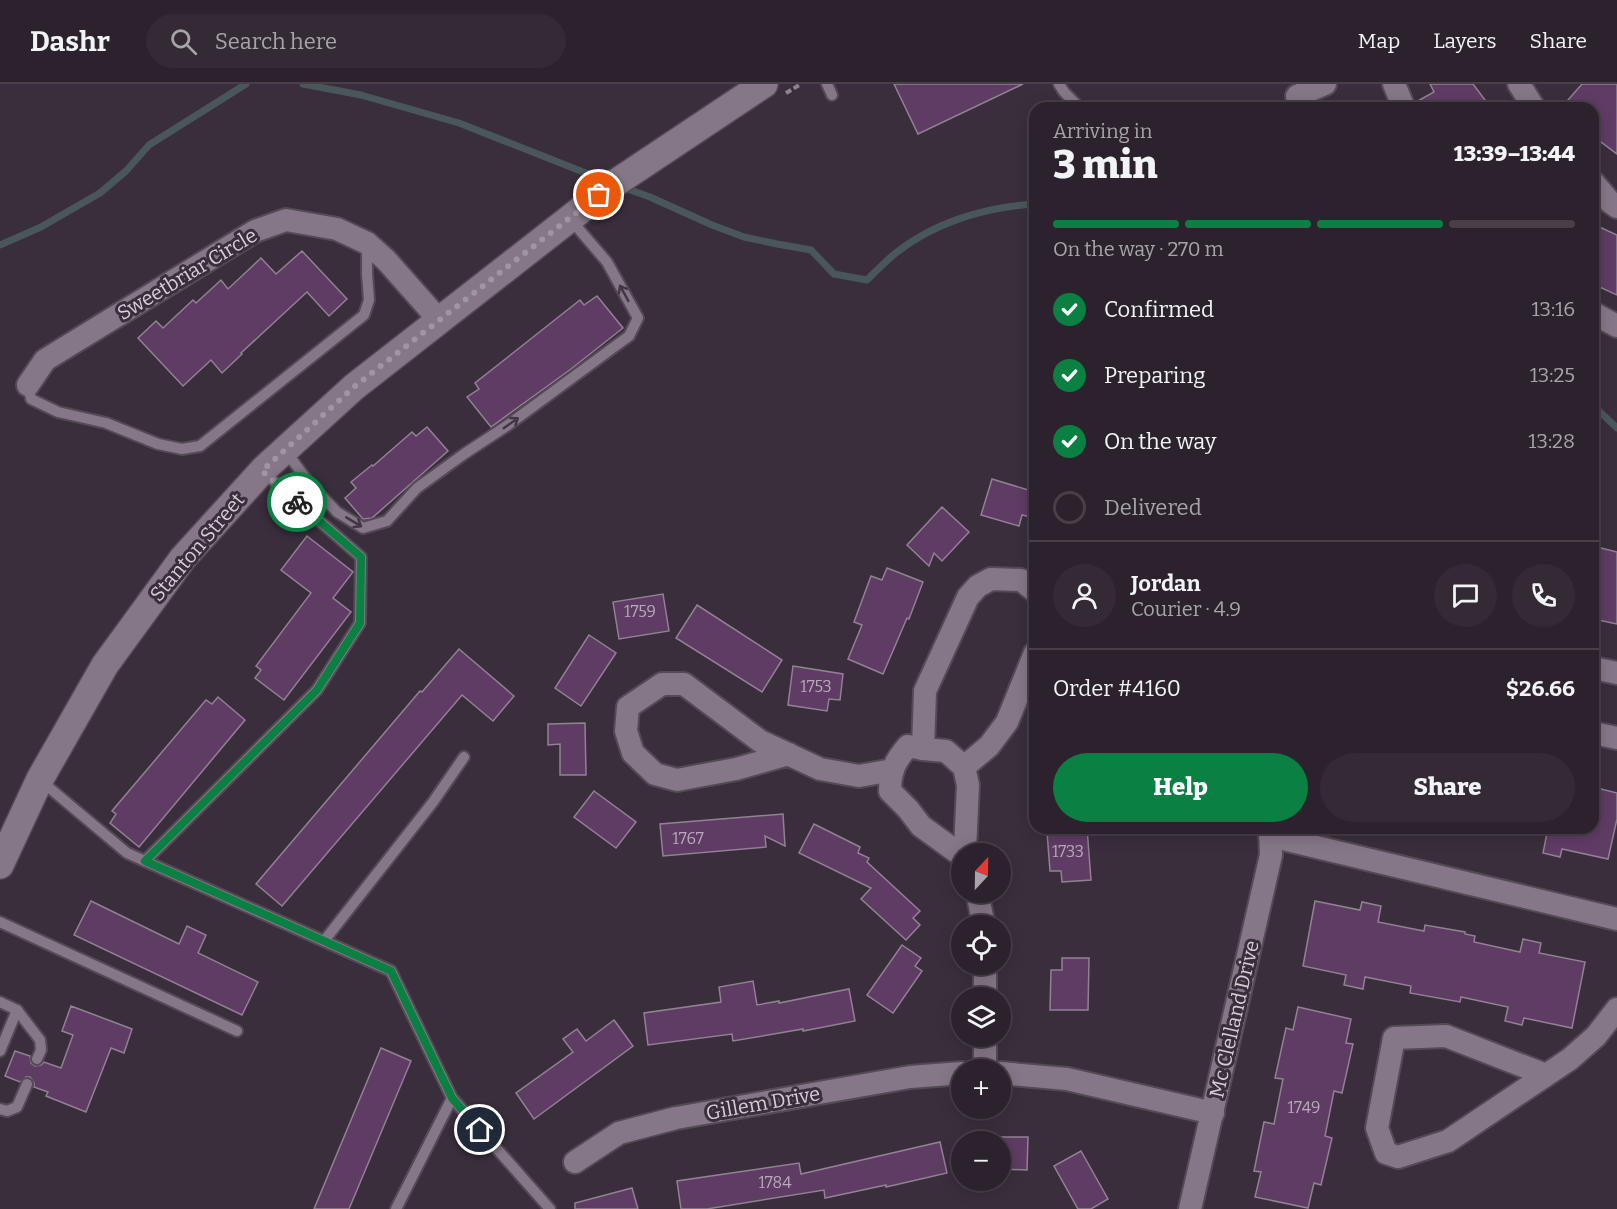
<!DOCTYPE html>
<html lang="en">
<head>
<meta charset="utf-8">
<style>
  body { margin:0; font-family:Bitter,serif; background:#342a35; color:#f1f3f6; height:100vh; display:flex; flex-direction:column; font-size:22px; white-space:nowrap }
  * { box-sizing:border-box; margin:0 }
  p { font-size:20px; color:#a6a4aa }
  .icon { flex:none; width:33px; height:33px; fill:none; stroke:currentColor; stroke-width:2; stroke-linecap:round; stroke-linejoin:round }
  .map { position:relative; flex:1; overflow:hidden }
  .panel { position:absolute; left:1029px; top:18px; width:570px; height:732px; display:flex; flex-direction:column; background:#2c222d; border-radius:18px; box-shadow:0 3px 15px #0003,0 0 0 2px #483f49 }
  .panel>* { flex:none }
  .needle { width:39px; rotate:22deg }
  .tools { position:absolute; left:951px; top:759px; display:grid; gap:12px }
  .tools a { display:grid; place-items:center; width:60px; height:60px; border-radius:50%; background:#2c222d; box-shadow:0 3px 15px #0003,0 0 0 2px #483f49; font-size:30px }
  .pin { position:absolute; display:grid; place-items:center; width:51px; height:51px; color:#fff; margin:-26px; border:3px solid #fff; border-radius:50%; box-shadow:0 2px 6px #0007 }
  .courier { position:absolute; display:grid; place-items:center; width:60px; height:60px; margin:-30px; border:4px solid #0b8043; border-radius:50%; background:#fff; color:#222; box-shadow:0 2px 8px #0007 }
  .overview em { font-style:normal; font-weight:800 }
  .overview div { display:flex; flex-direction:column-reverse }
  .overview { display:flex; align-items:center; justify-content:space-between; height:102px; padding:0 24px }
  h1 { font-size:39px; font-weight:800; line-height:45px }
  .bar { display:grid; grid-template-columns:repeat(4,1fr); gap:9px 6px; align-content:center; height:72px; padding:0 24px }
  .bar i { height:8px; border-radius:4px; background:#483f49 }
  .bar .selected { background:#0b8043 }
  .bar p { grid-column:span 4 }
  .line { display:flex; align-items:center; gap:15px; padding:0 24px; border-top:2px solid #483f49 }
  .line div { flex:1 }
  .round { display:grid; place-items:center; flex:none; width:63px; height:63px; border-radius:32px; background:#342a35 }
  ol { padding:0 24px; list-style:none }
  li { display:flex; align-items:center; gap:18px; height:66px }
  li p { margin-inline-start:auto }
  li .icon { padding:6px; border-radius:50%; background:#0b8043; color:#fff; stroke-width:4 }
  li:last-child { color:#a6a4aa }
  li i { width:33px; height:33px; border:3px solid #483f49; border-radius:50% }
  .action { display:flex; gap:12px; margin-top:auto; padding:12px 24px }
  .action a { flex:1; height:69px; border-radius:36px; background:#0b8043; color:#fff; font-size:24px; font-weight:800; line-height:69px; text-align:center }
  .action a+a { background:#342a35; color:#f1f3f6 }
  header { display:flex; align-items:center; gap:36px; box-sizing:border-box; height:84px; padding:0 30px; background:#2c222d; border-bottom:2px solid #483f49 }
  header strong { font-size:28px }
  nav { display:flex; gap:33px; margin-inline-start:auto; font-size:21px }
  .search { width:420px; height:54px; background:#342a35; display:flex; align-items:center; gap:15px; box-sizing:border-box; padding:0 21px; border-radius:33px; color:#a6a4aa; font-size:22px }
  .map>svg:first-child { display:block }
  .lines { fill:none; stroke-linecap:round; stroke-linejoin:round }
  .stream { stroke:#49575b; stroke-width:7 }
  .building { fill:#5f3c64; stroke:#908292; stroke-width:1.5 }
  .service-casing { stroke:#544a55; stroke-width:14 }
  .minor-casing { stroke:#544a55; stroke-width:26 }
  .tertiary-casing { stroke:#544a55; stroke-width:30 }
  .path { stroke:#8d838e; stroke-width:4; stroke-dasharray:6 3; stroke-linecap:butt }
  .service { stroke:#857787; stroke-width:10 }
  .minor { stroke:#857787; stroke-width:22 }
  .tertiary { stroke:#857787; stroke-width:27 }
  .oneway { stroke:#423544 }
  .done { stroke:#9f96a1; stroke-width:6; stroke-dasharray:0 10.8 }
  .route { stroke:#0b8043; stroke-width:8 }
  .labels { text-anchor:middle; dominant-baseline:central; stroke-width:6; stroke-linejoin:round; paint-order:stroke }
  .number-label { font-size:16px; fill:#b8aaba }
  .street-label { font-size:20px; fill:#d6ced7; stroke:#3a2e3c }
</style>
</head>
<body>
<header>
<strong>Dashr</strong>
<div class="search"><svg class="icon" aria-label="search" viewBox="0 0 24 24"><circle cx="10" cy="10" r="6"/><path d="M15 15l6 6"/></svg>Search here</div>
<nav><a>Map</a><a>Layers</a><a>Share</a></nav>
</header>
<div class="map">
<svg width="1617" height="1125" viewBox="0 0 1617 1125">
  <rect width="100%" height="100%" fill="#3a2e3c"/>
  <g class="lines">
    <!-- stream -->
    <g class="stream">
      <polyline points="303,0 361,11 459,39 606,97"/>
      <path d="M622,103l28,10 62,28 32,12 33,7 34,6 23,24 33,6c8,-8 16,-16 24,-23 40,-34 93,-50 144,-53"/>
      <polyline points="0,161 41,143 100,109 126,87 149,61 246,0"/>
      <polyline points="1593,316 1599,327 1617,344"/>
    </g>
  </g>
  <!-- building -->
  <g class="building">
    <polygon points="894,0 1023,0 918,50"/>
    <polygon points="1430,0 1473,0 1491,24 1417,24 1416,18 1434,8"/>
    <polygon points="1582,0 1617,0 1617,70 1593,52 1593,24 1561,24"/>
    <polygon points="1593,140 1617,151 1617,211 1593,200"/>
    <polygon points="302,167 347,215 329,232 307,208 241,269 242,270 222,289 211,276 183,302 138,254 156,237 163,244 193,216 196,219 221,196 228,205 261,174 276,190"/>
    <polygon points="597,212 623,244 571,285 491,343 467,313 479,305 475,299 580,216 584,221"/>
    <polygon points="427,343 448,367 372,434 363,435 345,414 356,404 351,398 372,381 373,382 412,348 416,352"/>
    <polygon points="992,395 1035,408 1035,434 1022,431 1019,442 981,431"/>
    <polygon points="942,423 969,448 942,477 934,469 929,482 907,461"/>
    <polygon points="307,452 353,488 333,514 351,528 284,616 255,594 261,586 256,582 311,509 281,486"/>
    <polygon points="1593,462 1617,468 1617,540 1593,535"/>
    <polygon points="887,484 923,498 909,535 907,534 883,590 848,575 862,541 854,538 871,492 882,496"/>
    <polygon points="663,510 669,547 619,555 613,518"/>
    <polygon points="697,521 782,576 762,608 676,554"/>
    <polygon points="589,551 616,569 581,622 555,604"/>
    <polygon points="459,565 514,612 493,637 462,611 282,822 256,800 420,607 422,608"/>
    <polygon points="793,582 843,590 840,616 829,615 827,627 788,621"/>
    <polygon points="218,613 245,636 139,763 110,739 116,730 112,727 206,616 212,620"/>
    <polygon points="585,639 586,691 560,691 560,660 548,661 548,640"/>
    <polygon points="1593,703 1617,709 1617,735 1608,775 1562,765 1560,773 1543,769 1548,744 1593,744"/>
    <polygon points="594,707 636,738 616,764 574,733"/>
    <polygon points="783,730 785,762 765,752 766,763 663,772 660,740"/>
    <polygon points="814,740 860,763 858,769 869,774 867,778 920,827 913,834 920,841 906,856 861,815 871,804 799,769"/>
    <polygon points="1087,744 1091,796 1062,798 1061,787 1050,787 1047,748"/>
    <polygon points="91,817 179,860 187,842 206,851 198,869 258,898 242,931 74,851"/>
    <polygon points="1315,817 1360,826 1362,818 1381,822 1378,838 1424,847 1425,841 1465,848 1465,850 1475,852 1474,858 1520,868 1523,855 1541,859 1539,869 1585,878 1572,944 1524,934 1522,941 1505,937 1508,923 1461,913 1460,918 1410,909 1411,902 1365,893 1363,905 1344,901 1346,891 1303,882"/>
    <polygon points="902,861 921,874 915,882 922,887 893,929 867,911"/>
    <polygon points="1062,874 1089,874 1088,926 1050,926 1051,886 1062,886"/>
    <polygon points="753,897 757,921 779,917 779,919 849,905 855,937 803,947 803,945 733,957 732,950 648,961 644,929 721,918 719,903"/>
    <polygon points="71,922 132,945 124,969 111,964 86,1028 46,1012 48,1008 34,1003 34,999 30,993 26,993 20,998 5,992 15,967 30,972 31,979 35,982 41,981 44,978 61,984 73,951 62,947"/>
    <polygon points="1298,923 1351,935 1346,959 1353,960 1342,1009 1334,1007 1325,1052 1332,1054 1321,1101 1314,1099 1308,1124 1255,1113 1261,1088 1254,1087 1264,1038 1274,1040 1283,995 1275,994 1286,944 1293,946"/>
    <polygon points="614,936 633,962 534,1035 516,1009 573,968 563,955 577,945 586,957"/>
    <polygon points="381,964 411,977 349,1125 314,1125"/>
    <polygon points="1000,1053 1028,1053 1027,1086 1000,1085"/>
    <polygon points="940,1058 947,1089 886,1103 886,1101 825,1114 824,1106 707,1125 681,1125 677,1097 799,1079 801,1090"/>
    <polygon points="1081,1067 1108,1115 1091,1125 1078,1125 1054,1082"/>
    <polygon points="632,1104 638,1125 575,1125 575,1119"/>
  </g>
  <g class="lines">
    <!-- service casing -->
    <g class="service-casing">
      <g id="service">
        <polyline points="827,0 832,11"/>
        <polyline points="1059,0 1064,8 1080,24"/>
        <polyline points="28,301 31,315 58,328 106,339 158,360 182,365 200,362 364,231 369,216 367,190 367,160"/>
        <polyline points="285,366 309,399 337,428 363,444 387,437 417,404 464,370 508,341 629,252 638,234 607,178 571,136"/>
        <polyline points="40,696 127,769 391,887 452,1014 550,1125"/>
        <polyline points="145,777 317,606 360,539 361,473 262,387"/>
        <polyline points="0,838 237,947"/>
        <polyline points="324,857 433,718 464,673"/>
        <polyline points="0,918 17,926 0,967"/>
        <polyline points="17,926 40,956 41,966 37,975"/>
        <polyline points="0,1025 7,1027 17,1023 27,1000"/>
        <polyline points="396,1125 452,1014"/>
      </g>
    </g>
    <!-- minor casing -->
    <g class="minor-casing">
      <g id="minor">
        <polyline points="1394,0 1404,24"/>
        <polyline points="1519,0 1534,24"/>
        <polyline points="1297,12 1325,0"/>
        <polyline points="1593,98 1610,118 1617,123"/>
        <polyline points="1593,229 1617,242"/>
        <polyline points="28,301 45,276 255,147 286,136 337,145 367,159 386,176 440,237"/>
        <polyline points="1593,584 1617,589"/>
        <polyline points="1593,649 1617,654"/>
        <path d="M923,665l-15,-3c-13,15 -18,25 -18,45l18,18 13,17 40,29"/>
        <polyline points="789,670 736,685 677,696 655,690 633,669 626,647 628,623 662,600 684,600 760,657 820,685 859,692 893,686"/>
        <polyline points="964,683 989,662 1007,638 1035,569"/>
        <polyline points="1270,752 1617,835"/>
        <polyline points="962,770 965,765 968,701 964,683 946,667 923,665 925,607 968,513 978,502 991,495 1021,496 1035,507"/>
        <polyline points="977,808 984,842"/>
        <polyline points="985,880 985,914"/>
        <polyline points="985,952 985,986"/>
        <polyline points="1000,989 1067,995 1213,1029"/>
        <polyline points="1546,991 1446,952 1394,954 1377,1044 1386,1069 1398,1073 1448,1057 1570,975 1596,952 1617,925"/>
        <polyline points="575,1078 619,1049 676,1034 910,993 962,989"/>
        <polyline points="1190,1125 1271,771 1270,744"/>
      </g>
    </g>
    <!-- tertiary casing -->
    <g class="tertiary-casing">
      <polyline id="tertiary" points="0,781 40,695 105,581 183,474 264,385 354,303 614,100 764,0"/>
    </g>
    <!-- path -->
    <polyline class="path" points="786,9 801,0"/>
    <!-- service -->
    <use href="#service" class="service"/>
    <!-- minor -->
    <use href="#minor" class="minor"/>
    <!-- tertiary -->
    <use href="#tertiary" class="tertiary"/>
  </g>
  <!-- one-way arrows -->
  <defs><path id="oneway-shaft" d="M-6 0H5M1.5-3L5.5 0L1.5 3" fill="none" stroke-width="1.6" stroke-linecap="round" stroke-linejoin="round" transform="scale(1.5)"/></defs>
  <g class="oneway">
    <use href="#oneway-shaft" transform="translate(624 209) rotate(-119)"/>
    <use href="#oneway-shaft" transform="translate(511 339) rotate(-35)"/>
    <use href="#oneway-shaft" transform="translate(354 438) rotate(31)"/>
  </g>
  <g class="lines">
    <!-- done -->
    <polyline class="done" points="297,418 262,387 264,385 354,303 599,111"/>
    <!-- route -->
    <polyline class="route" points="297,418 361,473 360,539 317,606 145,777 391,887 452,1014 480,1046"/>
  </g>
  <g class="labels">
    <!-- number labels -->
    <g class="number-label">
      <text x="640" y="527">1759</text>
      <text x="816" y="602">1753</text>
      <text x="688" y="754">1767</text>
      <text x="1068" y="767">1733</text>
      <text x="1304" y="1023">1749</text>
      <text x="775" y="1098">1784</text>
    </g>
    <!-- street labels -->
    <g class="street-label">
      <text transform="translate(187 190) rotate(-31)">Sweetbriar Circle</text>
      <text transform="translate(197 463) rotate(-50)">Stanton Street</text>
      <text transform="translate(1234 935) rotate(-77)">Mc Clelland Drive</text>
      <text transform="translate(763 1019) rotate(-10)">Gillem Drive</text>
    </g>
  </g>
</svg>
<div class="tools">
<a><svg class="needle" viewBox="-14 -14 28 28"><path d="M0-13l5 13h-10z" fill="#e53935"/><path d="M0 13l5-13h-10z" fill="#a6a4aa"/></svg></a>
<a><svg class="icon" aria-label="locate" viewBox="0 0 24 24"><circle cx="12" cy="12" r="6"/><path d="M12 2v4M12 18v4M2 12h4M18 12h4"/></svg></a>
<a><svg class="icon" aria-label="layers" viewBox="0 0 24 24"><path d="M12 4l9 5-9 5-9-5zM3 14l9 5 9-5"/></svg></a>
<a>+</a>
<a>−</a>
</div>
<div class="pin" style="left:599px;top:111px;background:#ea580c"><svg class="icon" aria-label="bag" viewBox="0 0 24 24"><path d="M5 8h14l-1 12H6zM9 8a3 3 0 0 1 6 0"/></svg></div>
<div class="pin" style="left:480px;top:1046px;background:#1f2937"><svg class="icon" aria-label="home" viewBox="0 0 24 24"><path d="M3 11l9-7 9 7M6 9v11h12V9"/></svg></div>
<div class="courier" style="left:297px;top:418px"><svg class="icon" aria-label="bike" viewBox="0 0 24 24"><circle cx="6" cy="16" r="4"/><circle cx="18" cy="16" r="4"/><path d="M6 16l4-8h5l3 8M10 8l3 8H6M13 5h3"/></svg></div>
<section class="panel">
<div class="overview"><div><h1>3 min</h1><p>Arriving in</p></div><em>13:39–13:44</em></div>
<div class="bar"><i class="selected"></i><i class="selected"></i><i class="selected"></i><i></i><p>On the way · 270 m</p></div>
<ol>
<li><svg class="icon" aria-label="check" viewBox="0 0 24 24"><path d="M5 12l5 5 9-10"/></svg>Confirmed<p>13:16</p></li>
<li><svg class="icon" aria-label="check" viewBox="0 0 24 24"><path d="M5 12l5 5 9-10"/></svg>Preparing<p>13:25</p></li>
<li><svg class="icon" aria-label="check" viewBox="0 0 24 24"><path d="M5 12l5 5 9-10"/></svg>On the way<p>13:28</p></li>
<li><i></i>Delivered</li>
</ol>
<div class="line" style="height:108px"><a class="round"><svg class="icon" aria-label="person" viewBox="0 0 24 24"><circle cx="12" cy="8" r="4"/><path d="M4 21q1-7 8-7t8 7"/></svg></a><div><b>Jordan</b><p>Courier · 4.9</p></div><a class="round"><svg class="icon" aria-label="chat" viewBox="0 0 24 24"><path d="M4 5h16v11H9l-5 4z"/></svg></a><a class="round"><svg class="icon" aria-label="phone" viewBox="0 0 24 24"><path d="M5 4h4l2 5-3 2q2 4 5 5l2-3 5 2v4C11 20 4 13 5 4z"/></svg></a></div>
<div class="line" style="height:78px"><div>Order #4160</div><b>$26.66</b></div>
<div class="action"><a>Help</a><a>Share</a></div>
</section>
</div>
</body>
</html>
